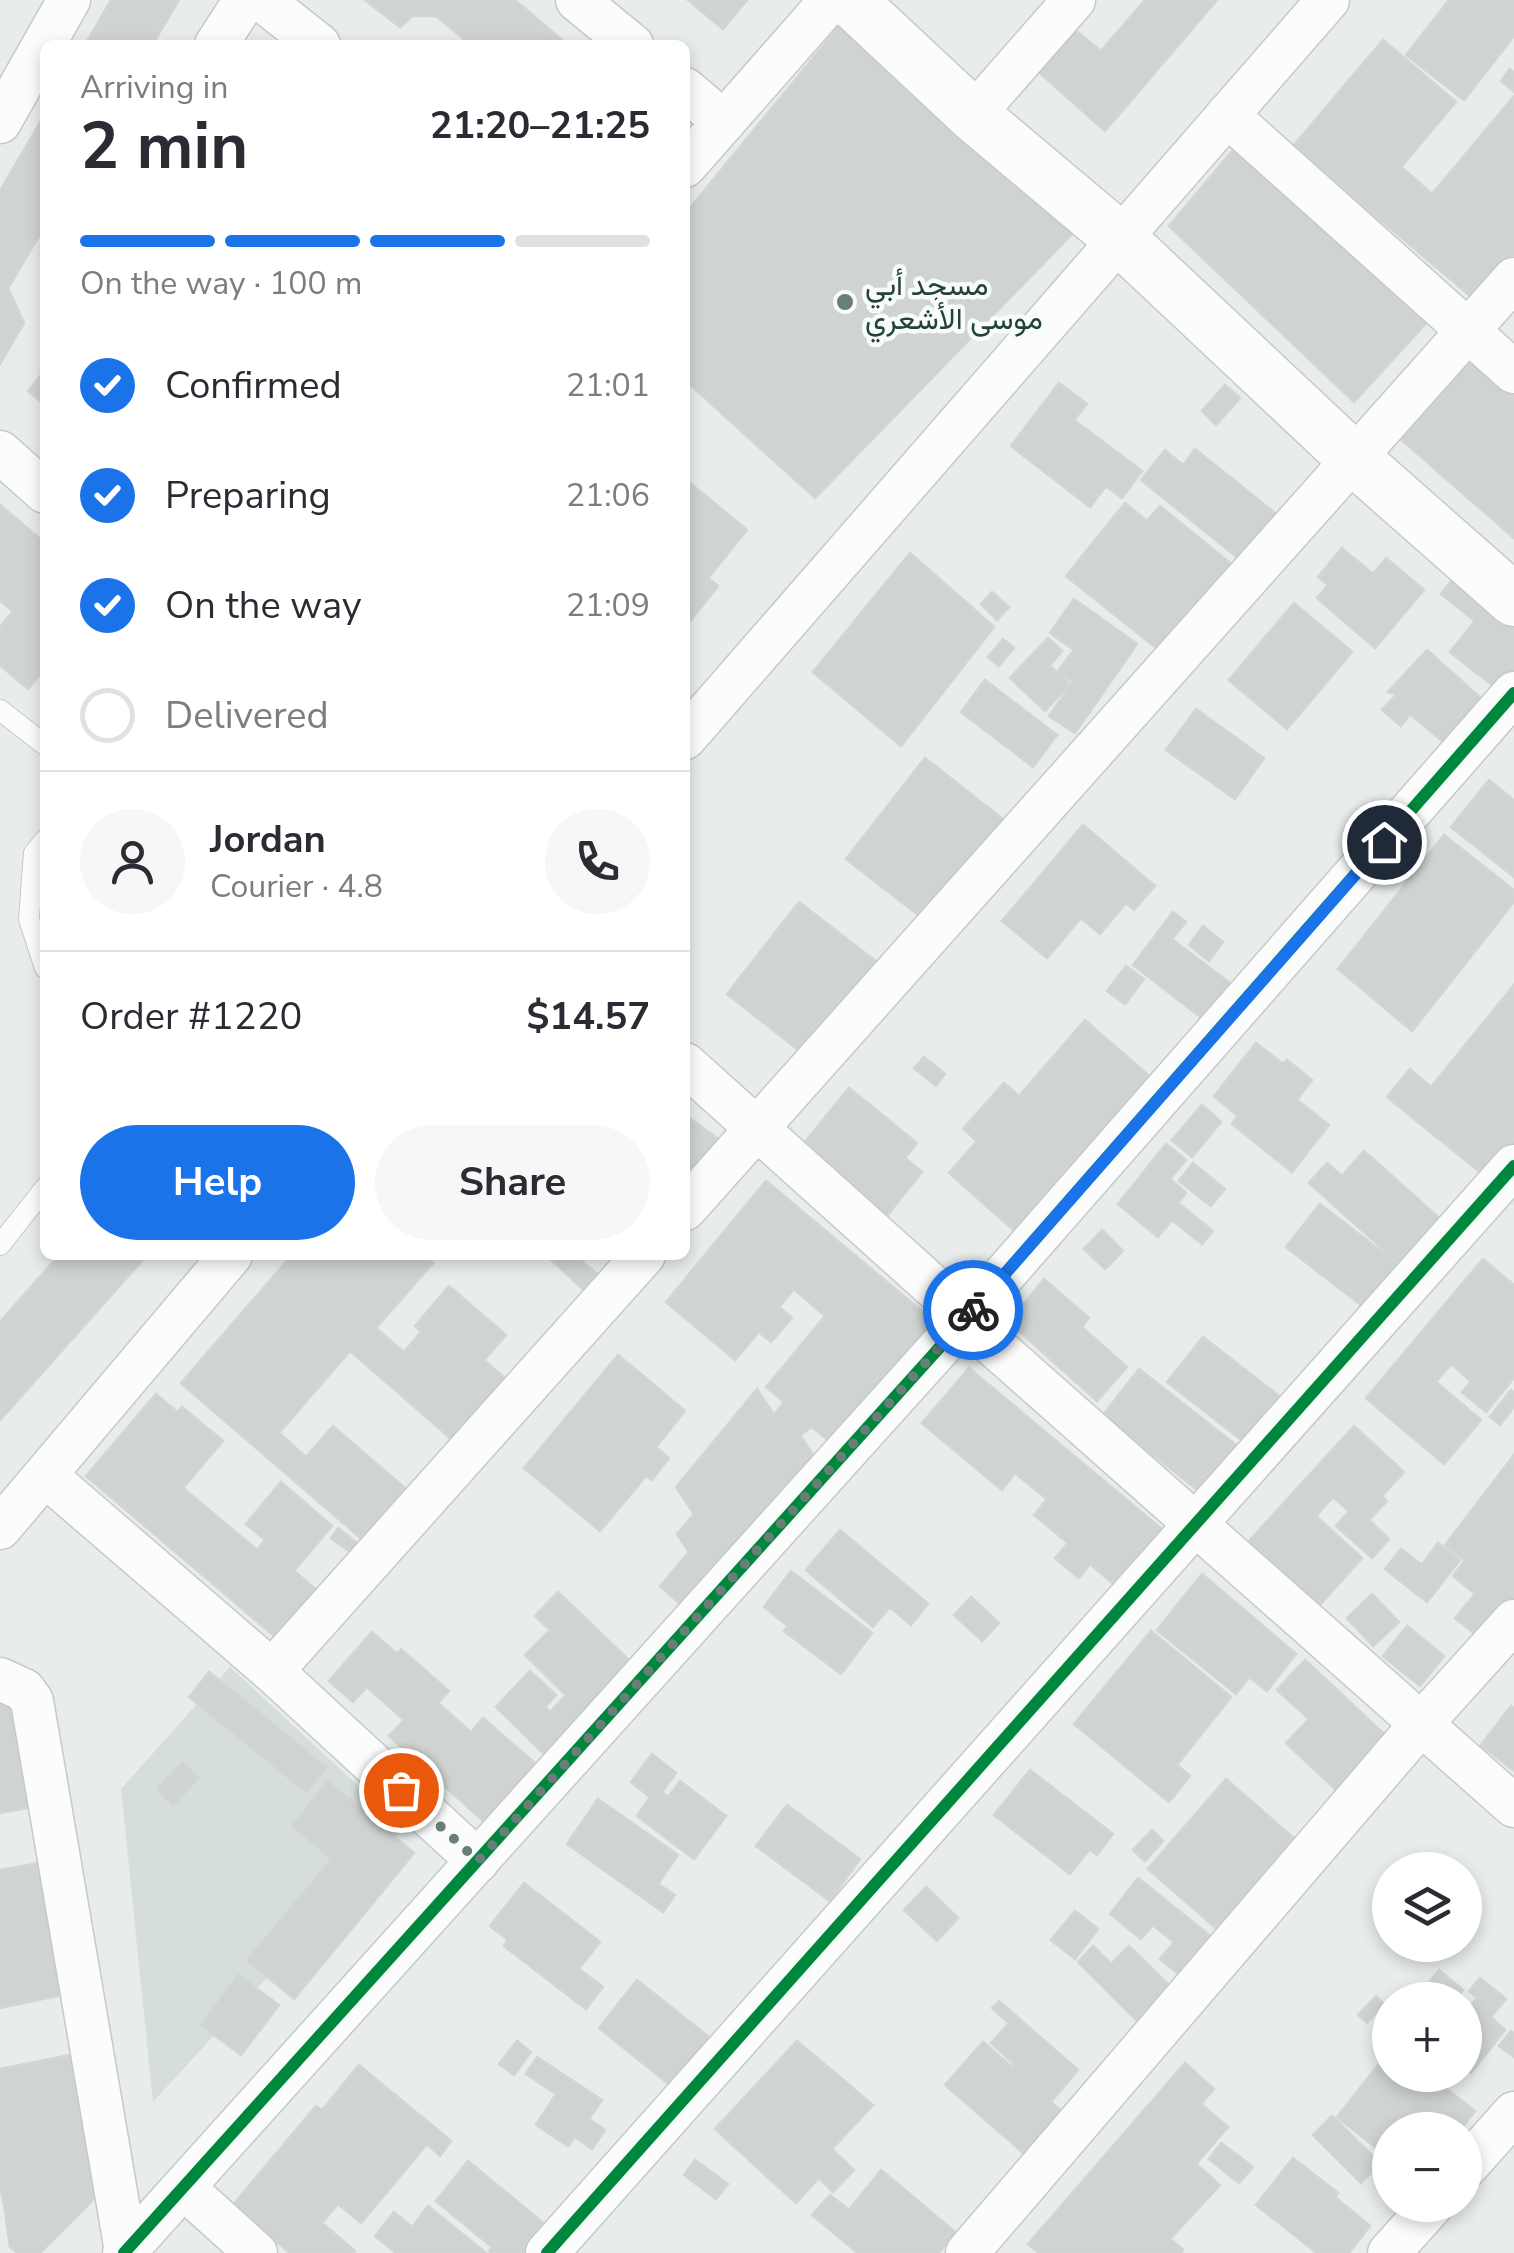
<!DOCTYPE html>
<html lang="en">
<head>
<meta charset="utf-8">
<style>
  body { margin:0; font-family:"Nunito Sans",Vazirmatn,sans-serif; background:#f7f7f7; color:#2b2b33; height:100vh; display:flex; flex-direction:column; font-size:38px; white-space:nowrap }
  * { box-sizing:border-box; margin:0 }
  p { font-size:32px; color:#7c7c81 }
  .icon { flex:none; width:55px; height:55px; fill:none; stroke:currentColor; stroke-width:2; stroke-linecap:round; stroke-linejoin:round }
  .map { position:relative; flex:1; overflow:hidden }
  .panel { position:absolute; left:40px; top:40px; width:650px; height:1220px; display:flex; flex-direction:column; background:#fff; border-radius:15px; box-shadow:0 5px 15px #0003 }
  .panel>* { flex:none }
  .tools { position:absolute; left:1372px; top:1852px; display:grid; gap:20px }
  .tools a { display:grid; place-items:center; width:110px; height:110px; border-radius:50%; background:#fff; box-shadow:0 5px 15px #0003; font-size:50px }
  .pin { position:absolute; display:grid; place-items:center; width:85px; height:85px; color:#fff; margin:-42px; border:5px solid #fff; border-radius:50%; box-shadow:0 2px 10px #0007 }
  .courier { position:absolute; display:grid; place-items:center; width:100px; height:100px; margin:-50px; border:8px solid #1a73e8; border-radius:50%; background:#fff; color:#222; box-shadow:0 2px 12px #0007 }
  .summary em { font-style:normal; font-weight:700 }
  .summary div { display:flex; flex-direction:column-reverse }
  .summary { display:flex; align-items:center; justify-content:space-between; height:170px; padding:0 40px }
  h1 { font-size:65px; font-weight:700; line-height:75px }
  .bar { display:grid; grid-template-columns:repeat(4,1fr); gap:15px 10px; align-content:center; height:120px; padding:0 40px }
  .bar i { height:12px; border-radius:8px; background:#e1e1e2 }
  .bar .current { background:#1a73e8 }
  .bar p { grid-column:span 4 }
  .line { display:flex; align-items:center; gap:25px; padding:0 40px; border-top:2px solid #e1e1e2 }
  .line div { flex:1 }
  .round { display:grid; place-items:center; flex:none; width:105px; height:105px; border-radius:52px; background:#f7f7f7 }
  ol { padding:0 40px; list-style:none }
  li { display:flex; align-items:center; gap:30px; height:110px }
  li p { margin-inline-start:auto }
  li .icon { padding:10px; border-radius:50%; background:#1a73e8; color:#fff; stroke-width:4 }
  li:last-child { color:#7c7c81 }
  li i { width:55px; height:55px; border:5px solid #e1e1e2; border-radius:50% }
  .action { display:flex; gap:20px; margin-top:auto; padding:20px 40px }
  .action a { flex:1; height:115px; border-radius:60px; background:#1a73e8; color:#fff; font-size:40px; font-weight:700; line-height:115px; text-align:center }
  .action a+a { background:#f7f7f7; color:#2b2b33 }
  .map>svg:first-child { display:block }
  .built { fill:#d6dedb }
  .building { fill:#cfd4d2; stroke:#d1d6d4; stroke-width:2.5 }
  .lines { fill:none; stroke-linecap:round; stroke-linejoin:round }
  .service-casing { stroke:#c5cac8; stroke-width:22 }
  .minor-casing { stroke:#c5cac8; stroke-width:45 }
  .tertiary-casing { stroke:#c5cac8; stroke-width:55 }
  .service { stroke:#fcfcfc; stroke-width:20 }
  .minor { stroke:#fcfcfc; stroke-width:42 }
  .tertiary { stroke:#fcfcfc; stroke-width:52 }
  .cycleway-casing { stroke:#f7fbf9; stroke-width:19 }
  .cycleway { stroke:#00873e; stroke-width:12 }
  .done { stroke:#697e78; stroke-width:10; stroke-dasharray:0 18 }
  .route { stroke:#1a73e8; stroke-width:12 }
  .poi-dot { fill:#697e78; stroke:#f7fbf9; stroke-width:4 }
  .labels { text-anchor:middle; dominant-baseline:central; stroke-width:9; stroke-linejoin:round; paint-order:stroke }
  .poi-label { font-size:30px; fill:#24423a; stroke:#f7fbf9; text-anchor:start }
</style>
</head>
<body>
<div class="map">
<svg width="1514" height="2253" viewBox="0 0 1514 2253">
  <rect width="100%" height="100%" fill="#e8edeb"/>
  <!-- built -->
  <polygon class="built" points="230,1667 404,1828 153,2102 121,1789"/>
  <!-- building -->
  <g class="building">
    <polygon points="111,0 179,0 152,45 85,45"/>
    <polygon points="365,0 515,0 568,45 471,45 436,16 412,16 400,27"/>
    <polygon points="688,0 747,0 723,29"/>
    <polygon points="1145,0 1217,0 1105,131 1033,67 1069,25 1101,51"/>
    <polygon points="1449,0 1514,0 1514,36 1464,100 1406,55"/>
    <polygon points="849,14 1082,224 815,498 685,380 685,214"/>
    <polygon points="1383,40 1456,102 1401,167 1432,194 1514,96 1514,254 1475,300 1293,146"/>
    <polygon points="1510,69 1514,72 1514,92 1501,81"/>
    <polygon points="45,114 45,226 8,288 24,323 0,364 0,191"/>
    <polygon points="1244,137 1440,308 1354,402 1169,226"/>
    <polygon points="1462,347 1514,392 1514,538 1390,430"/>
    <polygon points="45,370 45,405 28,391"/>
    <polygon points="1059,383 1087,404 1074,420 1142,471 1122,498 1106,486 1090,507 1011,446"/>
    <polygon points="1225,385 1240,398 1216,425 1202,411"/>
    <polygon points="1195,449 1280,517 1243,562 1141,480 1165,450 1183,465"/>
    <polygon points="685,479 747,530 708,578 718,586 691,620 685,616"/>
    <polygon points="1125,503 1147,521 1160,506 1231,564 1160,651 1066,576"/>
    <polygon points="0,505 45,543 45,669 28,689 0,665 0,627 13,611 0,601"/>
    <polygon points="1342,548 1373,574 1386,558 1424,590 1375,648 1317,598 1328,585 1318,577"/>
    <polygon points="910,553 994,627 901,746 813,672"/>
    <polygon points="1463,566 1514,607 1514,670 1498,690 1450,652 1475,621 1441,594"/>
    <polygon points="992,592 1009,607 997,620 981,604"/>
    <polygon points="1074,599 1137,644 1075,733 1049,716 1073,682 1058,671 1074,650 1050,633"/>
    <polygon points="1294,603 1352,652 1287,729 1229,680"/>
    <polygon points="1048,638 1062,651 1050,666 1070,684 1045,711 1010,678"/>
    <polygon points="1003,639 1014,648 999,666 988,657"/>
    <polygon points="1427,650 1485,702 1454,751 1410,714 1401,726 1382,710 1397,694 1388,692"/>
    <polygon points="985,680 1057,735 1033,767 961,712"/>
    <polygon points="1196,709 1264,758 1235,799 1166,750"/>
    <polygon points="925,758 1004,820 926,921 846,859"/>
    <polygon points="1489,780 1514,800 1514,877 1451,827"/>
    <polygon points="1083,825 1155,886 1134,910 1126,903 1100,934 1081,918 1047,958 1002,921"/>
    <polygon points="1444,835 1514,890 1514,902 1412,1031 1338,969"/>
    <polygon points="799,902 878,963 806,1056 727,994"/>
    <polygon points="1173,912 1186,922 1172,939 1231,984 1203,1019 1133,965"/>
    <polygon points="1203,926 1223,942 1209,961 1189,945"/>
    <polygon points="1126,966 1144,979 1125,1004 1107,991"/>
    <polygon points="1514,985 1514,1142 1486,1177 1387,1097 1410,1069 1431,1087"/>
    <polygon points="1085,1020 1154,1080 1018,1234 949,1173 977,1141 963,1129 1004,1083 1019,1096"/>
    <polygon points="1256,1043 1283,1064 1287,1060 1312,1080 1297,1100 1329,1125 1292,1172 1232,1124 1238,1116 1214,1096"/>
    <polygon points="924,1057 945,1074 936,1086 914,1068"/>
    <polygon points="849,1088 917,1143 905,1158 922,1172 886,1217 800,1148"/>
    <polygon points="1202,1105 1221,1122 1192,1157 1172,1140"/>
    <polygon points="685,1115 724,1143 685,1196"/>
    <polygon points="1166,1144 1186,1160 1170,1179 1186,1193 1178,1203 1213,1231 1202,1244 1172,1220 1158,1237 1118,1204"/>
    <polygon points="1364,1151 1445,1223 1404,1268 1309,1183 1327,1163 1342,1176"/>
    <polygon points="1193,1163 1225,1189 1211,1206 1179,1181"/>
    <polygon points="766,1181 936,1323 833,1444 812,1427 800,1435 815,1458 685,1608 660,1586 689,1552 677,1534 694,1514 676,1487 757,1389 774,1415 784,1402 766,1387 825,1316 794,1289 779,1307 792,1318 771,1342 759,1332 735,1360 666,1302"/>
    <polygon points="1320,1204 1399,1265 1366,1309 1286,1247"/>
    <polygon points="1102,1230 1123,1251 1105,1269 1084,1249"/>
    <polygon points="59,1255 147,1255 0,1420 0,1322"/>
    <polygon points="292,1255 424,1255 433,1263 376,1328 404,1352 421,1332 415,1326 449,1286 506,1335 484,1360 514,1386 455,1442 350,1351 279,1433 306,1457 333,1426 414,1496 371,1547 181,1383"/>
    <polygon points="546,1255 588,1255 582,1262 603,1278 589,1295"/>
    <polygon points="1483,1259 1514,1285 1514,1378 1486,1412 1462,1392 1471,1381 1451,1364 1436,1382 1481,1420 1444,1464 1366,1398"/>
    <polygon points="1044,1279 1089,1318 1082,1327 1127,1367 1097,1401 1009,1322"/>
    <polygon points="1203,1337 1283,1399 1248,1445 1167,1382"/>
    <polygon points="618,1355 685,1411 656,1447 669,1458 652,1480 646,1476 600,1531 524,1468"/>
    <polygon points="969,1368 1164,1531 1117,1587 1090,1564 1079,1578 1055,1558 1068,1543 1034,1515 1047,1499 1015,1473 1002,1490 922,1423"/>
    <polygon points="1139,1369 1241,1449 1205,1496 1103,1415"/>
    <polygon points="1511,1390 1514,1392 1514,1407 1500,1425 1490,1417"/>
    <polygon points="156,1394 177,1412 182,1407 223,1441 183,1488 257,1550 265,1540 246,1524 281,1482 332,1526 294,1571 319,1592 279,1640 86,1476"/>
    <polygon points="1354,1426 1404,1472 1382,1496 1387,1501 1369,1520 1389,1539 1372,1558 1336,1526 1349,1511 1333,1497 1316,1516 1362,1558 1319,1606 1249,1541"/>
    <polygon points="1514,1455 1514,1603 1484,1641 1455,1618 1475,1594 1453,1576 1465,1560 1445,1545"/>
    <polygon points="338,1528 363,1548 357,1557 331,1538"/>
    <polygon points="840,1530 928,1604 911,1625 890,1607 873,1627 806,1570"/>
    <polygon points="1438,1543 1460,1560 1427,1602 1385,1569 1401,1549 1422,1565"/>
    <polygon points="791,1571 872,1633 841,1674 784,1631 788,1626 764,1607"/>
    <polygon points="1202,1574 1296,1654 1267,1691 1249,1677 1236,1694 1157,1630"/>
    <polygon points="558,1592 633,1664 544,1754 496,1707 530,1671 556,1695 545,1707 550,1712 566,1695 525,1655 550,1630 535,1616"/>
    <polygon points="1372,1594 1399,1622 1373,1646 1347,1618"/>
    <polygon points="971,1597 999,1623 982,1641 954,1615"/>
    <polygon points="1407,1626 1444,1656 1420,1686 1383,1656"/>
    <polygon points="1151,1631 1231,1697 1177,1765 1190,1776 1169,1802 1074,1724"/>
    <polygon points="372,1632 397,1654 401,1649 449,1691 438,1703 471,1732 483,1718 544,1771 492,1829 389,1736 404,1720 367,1687 353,1702 329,1681"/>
    <polygon points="1305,1660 1398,1747 1348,1801 1286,1743 1309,1719 1277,1690"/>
    <polygon points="209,1672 326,1767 306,1792 189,1697"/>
    <polygon points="7,1676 33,1807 0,1813 0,1677"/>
    <polygon points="1511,1706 1514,1708 1514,1771 1481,1745"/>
    <polygon points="652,1754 676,1773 662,1792 668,1797 680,1781 726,1816 694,1859 637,1816 650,1797 631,1782"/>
    <polygon points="183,1762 199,1778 173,1805 157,1789"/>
    <polygon points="1030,1770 1113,1834 1097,1855 1090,1849 1070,1874 994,1815"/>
    <polygon points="1226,1779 1304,1847 1226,1937 1148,1869"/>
    <polygon points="328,1781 414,1853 294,1999 247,1960 332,1859 292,1826"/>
    <polygon points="598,1799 678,1855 658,1884 675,1895 663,1912 567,1844"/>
    <polygon points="787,1805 860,1859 830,1901 756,1846"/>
    <polygon points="1152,1830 1163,1841 1145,1861 1133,1850"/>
    <polygon points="45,1862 71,1993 0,2008 0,1870"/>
    <polygon points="1138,1878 1219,1943 1189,1982 1160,1959 1174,1942 1153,1925 1141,1939 1110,1914"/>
    <polygon points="524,1883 600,1942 579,1969 603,1987 586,2009 504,1946 508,1940 490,1926"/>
    <polygon points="926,1887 958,1918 937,1941 904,1910"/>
    <polygon points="1075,1911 1098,1929 1075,1959 1051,1940"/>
    <polygon points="1093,1946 1111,1964 1129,1946 1170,1986 1136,2020 1078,1962"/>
    <polygon points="1439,1970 1463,1990 1456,2000 1439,2000 1424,1988"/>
    <polygon points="238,1975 279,2005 241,2055 201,2025"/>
    <polygon points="1480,1978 1506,1999 1491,2017 1505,2030 1471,2073 1465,2068 1465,2013 1477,1998 1469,1991"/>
    <polygon points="637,1980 709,2037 670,2085 599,2028"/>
    <polygon points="1376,1996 1384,2004 1367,2023 1358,2015"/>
    <polygon points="999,2001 1078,2070 1051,2102 1065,2114 1028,2157 945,2085 983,2042 1012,2067 1014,2064 991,2043 1009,2023 992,2008"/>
    <polygon points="1511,2031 1514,2033 1514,2057 1499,2046"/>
    <polygon points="517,2041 531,2052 514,2075 499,2064"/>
    <polygon points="797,2041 873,2105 832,2149 854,2170 833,2192 819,2178 796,2203 715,2129"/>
    <polygon points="1390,2050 1390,2075 1429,2075 1475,2111 1460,2130 1390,2130 1390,2159 1337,2117"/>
    <polygon points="85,2052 112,2181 4,2204 0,2187 0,2069"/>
    <polygon points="537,2057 602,2100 589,2119 605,2130 592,2149 575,2137 568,2146 536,2125 556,2094 526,2074"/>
    <polygon points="1185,2063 1214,2089 1201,2104 1228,2127 1196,2164 1220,2185 1170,2239 1183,2250 1181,2253 1039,2253 1028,2244"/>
    <polygon points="359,2065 451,2141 440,2156 427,2144 361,2223 338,2204 322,2223 355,2251 353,2253 290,2253 233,2205 316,2106 322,2110"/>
    <polygon points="1332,2116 1380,2163 1361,2183 1313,2135"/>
    <polygon points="1221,2143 1253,2167 1239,2183 1209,2159"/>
    <polygon points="1293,2158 1338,2193 1335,2197 1370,2226 1349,2253 1317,2253 1256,2205"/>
    <polygon points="695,2160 728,2184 716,2199 684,2175"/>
    <polygon points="468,2161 547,2226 526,2253 491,2253 489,2251 492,2247 436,2201"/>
    <polygon points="881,2170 955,2232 939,2253 858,2253 812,2215 830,2195 849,2210"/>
    <polygon points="112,2181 41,2252 18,2253 10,2247 4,2204"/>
    <polygon points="428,2206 486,2253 396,2253 375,2236 394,2212 412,2227"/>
  </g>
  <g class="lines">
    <!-- service casing -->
    <g class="service-casing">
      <g id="service">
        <polyline points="0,710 45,745"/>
        <polyline points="45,840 34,853 29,919 45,968"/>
        <polyline points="0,1245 45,1188"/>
      </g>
    </g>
    <!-- minor casing -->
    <g class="minor-casing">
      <g id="minor">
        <polyline points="262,0 319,45"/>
        <polyline points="577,0 632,45"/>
        <polyline points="216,45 245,0"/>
        <polyline points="685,89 724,122"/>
        <polyline points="973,115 1074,0"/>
        <polyline points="1227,115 1514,372"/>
        <polyline points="0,122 69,0"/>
        <polyline points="685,166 831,0"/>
        <polyline points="0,452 45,492"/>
        <polyline points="685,738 1328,0"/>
        <polyline points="685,1064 967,1317 975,1329 1514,1806"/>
        <polyline points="685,1209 1514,279"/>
        <polyline points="46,1476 272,1671 478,1861"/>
        <polyline points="0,1528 231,1255"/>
        <polyline points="272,1671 644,1255"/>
        <polyline points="0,1679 24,1690 32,1701 126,2251"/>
        <polyline points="1465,2168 1514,2113"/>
        <polyline points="185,2189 256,2253"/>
        <polyline points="124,2253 967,1317 1514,693"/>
        <polyline points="547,2253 1514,1166"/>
        <polyline points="967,2253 1421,1724 1514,1621"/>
        <polyline points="1389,2253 1432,2205"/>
      </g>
    </g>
    <!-- tertiary casing -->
    <g class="tertiary-casing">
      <polyline id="tertiary" points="850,0 973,115 1119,238 1352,457 1514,600"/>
    </g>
    <!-- service -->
    <use href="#service" class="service"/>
    <!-- minor -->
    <use href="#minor" class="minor"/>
    <!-- tertiary -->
    <use href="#tertiary" class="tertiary"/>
    <!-- cycleway casing -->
    <g class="cycleway-casing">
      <g id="cycleway">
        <polyline points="124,2253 967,1317 1514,693"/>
        <polyline points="547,2253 1514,1166"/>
      </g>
    </g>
    <!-- cycleway -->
    <use href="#cycleway" class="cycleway"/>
  </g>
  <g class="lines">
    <!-- done -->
    <polyline class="done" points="401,1790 478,1861 973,1310"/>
    <!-- route -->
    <polyline class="route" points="973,1310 1384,842"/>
  </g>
  <!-- markers -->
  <circle class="poi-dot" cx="845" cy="302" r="10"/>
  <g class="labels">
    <!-- poi labels -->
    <g class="poi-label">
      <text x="865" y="285">مسجد أبي<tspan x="865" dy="34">موسى الأشعري</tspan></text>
    </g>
  </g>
</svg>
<div class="tools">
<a><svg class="icon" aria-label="layers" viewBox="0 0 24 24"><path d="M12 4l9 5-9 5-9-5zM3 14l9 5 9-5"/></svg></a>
<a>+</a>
<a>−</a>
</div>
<div class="pin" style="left:401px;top:1790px;background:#ea580c"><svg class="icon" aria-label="bag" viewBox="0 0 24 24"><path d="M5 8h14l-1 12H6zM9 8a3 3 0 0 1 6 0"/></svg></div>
<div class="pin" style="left:1384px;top:842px;background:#1f2937"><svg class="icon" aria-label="home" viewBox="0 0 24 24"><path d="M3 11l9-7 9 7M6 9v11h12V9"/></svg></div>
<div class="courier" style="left:973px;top:1310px"><svg class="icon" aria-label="bike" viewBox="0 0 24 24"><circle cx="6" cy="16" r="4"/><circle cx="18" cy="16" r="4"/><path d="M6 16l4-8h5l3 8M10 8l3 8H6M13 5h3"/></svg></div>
<section class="panel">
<div class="summary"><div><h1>2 min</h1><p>Arriving in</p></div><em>21:20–21:25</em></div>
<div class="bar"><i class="current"></i><i class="current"></i><i class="current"></i><i></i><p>On the way · 100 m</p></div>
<ol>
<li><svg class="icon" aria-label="check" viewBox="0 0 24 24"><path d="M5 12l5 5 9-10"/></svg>Confirmed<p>21:01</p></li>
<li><svg class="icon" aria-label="check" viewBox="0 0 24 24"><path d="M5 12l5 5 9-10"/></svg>Preparing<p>21:06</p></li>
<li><svg class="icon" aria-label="check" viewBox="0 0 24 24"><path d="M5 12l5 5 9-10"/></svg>On the way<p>21:09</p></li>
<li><i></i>Delivered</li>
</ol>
<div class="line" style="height:180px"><a class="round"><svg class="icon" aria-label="person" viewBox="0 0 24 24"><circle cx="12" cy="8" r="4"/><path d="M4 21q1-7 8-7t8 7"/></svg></a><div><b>Jordan</b><p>Courier · 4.8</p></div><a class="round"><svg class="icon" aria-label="phone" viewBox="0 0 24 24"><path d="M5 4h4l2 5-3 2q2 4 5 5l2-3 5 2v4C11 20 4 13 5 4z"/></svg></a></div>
<div class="line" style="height:130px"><div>Order #1220</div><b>$14.57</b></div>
<div class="action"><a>Help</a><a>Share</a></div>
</section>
</div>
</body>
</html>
